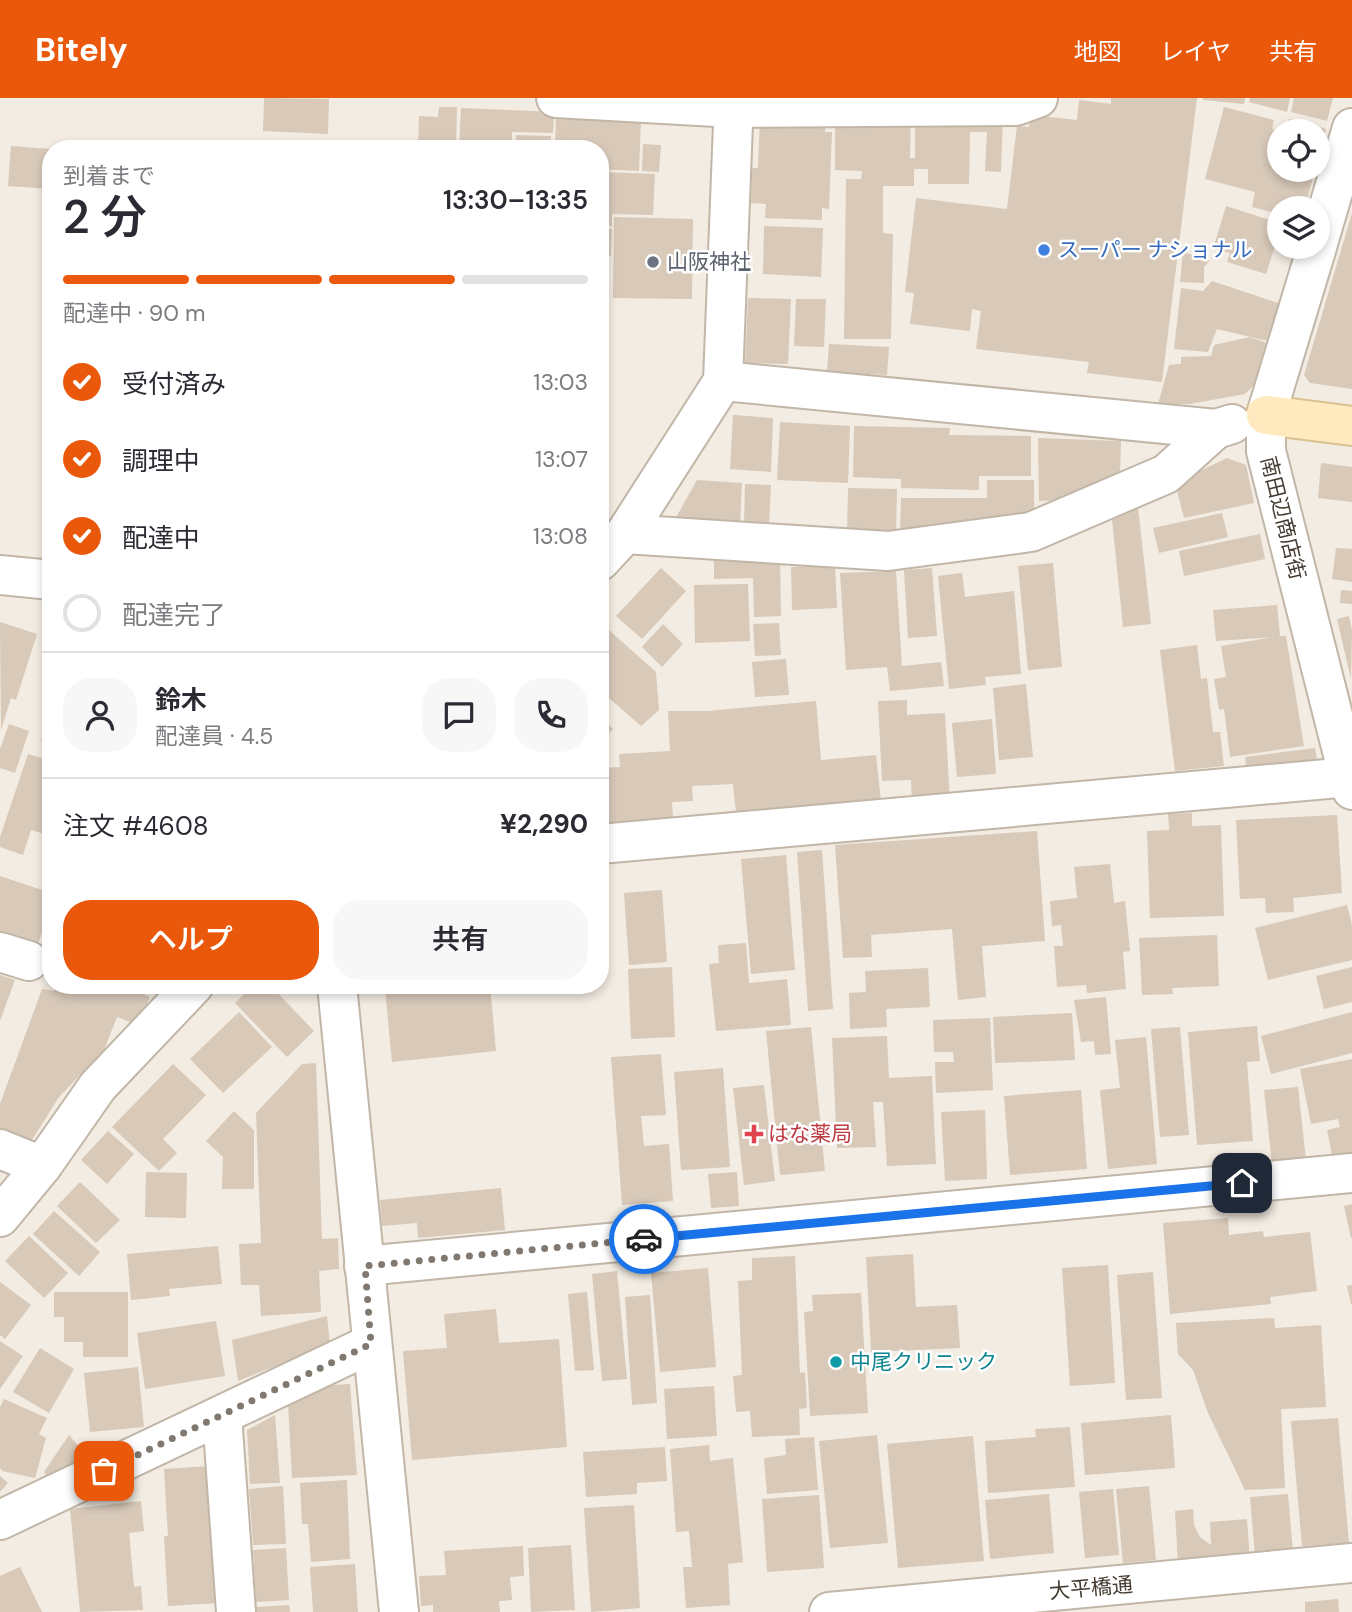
<!DOCTYPE html>
<html lang="ja">
<head>
<meta charset="utf-8">
<style>
  body { margin:0; font-family:"DM Sans","Noto Sans JP",sans-serif; background:#f7f7f7; color:#2b2b33; height:100vh; display:flex; flex-direction:column; font-size:26px; white-space:nowrap }
  * { box-sizing:border-box; margin:0 }
  p { font-size:23px; color:#7c7c81 }
  .icon { flex:none; width:38px; height:38px; fill:none; stroke:currentColor; stroke-width:2; stroke-linecap:round; stroke-linejoin:round }
  .map { position:relative; flex:1; overflow:hidden }
  .panel { position:absolute; left:42px; top:42px; width:567px; height:854px; display:flex; flex-direction:column; background:#fff; border-radius:28px; box-shadow:0 4px 10px #0003 }
  .panel>* { flex:none }
  .fabs { position:absolute; left:1267px; top:21px; display:grid; gap:14px }
  .fabs a { display:grid; place-items:center; width:63px; height:63px; border-radius:50%; background:#fff; box-shadow:0 4px 10px #0003; font-size:35px }
  .pin { position:absolute; display:grid; place-items:center; width:60px; height:60px; color:#fff; margin:-30px; border-radius:14px; box-shadow:0 4px 10px #0006 }
  .courier { position:absolute; display:grid; place-items:center; width:70px; height:70px; margin:-35px; border:5px solid #1a73e8; border-radius:50%; background:#fff; color:#222; box-shadow:0 2px 9px #0007 }
  .headline em { font-style:normal; font-weight:600 }
  .headline div { display:flex; flex-direction:column-reverse }
  .headline { display:flex; align-items:center; justify-content:space-between; height:119px; padding:0 21px }
  h1 { font-size:46px; font-weight:600; line-height:52px }
  .bar { display:grid; grid-template-columns:repeat(4,1fr); gap:10px 7px; align-content:center; height:84px; padding:0 21px }
  .bar i { height:9px; border-radius:5px; background:#e1e1e2 }
  .bar .selected { background:#ea580c }
  .bar p { grid-column:span 4 }
  .line { display:flex; align-items:center; gap:18px; padding:0 21px; border-top:2px solid #e1e1e2 }
  .line div { flex:1 }
  .round { display:grid; place-items:center; flex:none; width:74px; height:74px; border-radius:28px; background:#f7f7f7 }
  ol { padding:0 21px; list-style:none }
  li { display:flex; align-items:center; gap:21px; height:77px }
  li p { margin-inline-start:auto }
  li .icon { padding:7px; border-radius:50%; background:#ea580c; color:#fff; stroke-width:4 }
  li:last-child { color:#7c7c81 }
  li i { width:38px; height:38px; border:4px solid #e1e1e2; border-radius:50% }
  .primary-button { display:flex; gap:14px; margin-top:auto; padding:14px 21px }
  .primary-button a { flex:1; height:80px; border-radius:28px; background:#ea580c; color:#fff; font-size:28px; font-weight:600; line-height:80px; text-align:center }
  .primary-button a+a { background:#f7f7f7; color:#2b2b33 }
  header { display:flex; align-items:center; gap:42px; box-sizing:border-box; height:98px; padding:0 35px; background:#ea580c; color:#fff }
  header strong { font-size:33px }
  nav { display:flex; gap:38px; margin-inline-start:auto; font-size:24px }
  .map>svg:first-child { display:block }
  .building { fill:#d8c9b9 }
  .lines { fill:none; stroke-linecap:round; stroke-linejoin:round }
  .street-casing { stroke:#c1b6a7; stroke-width:42 }
  .secondary-casing { stroke:#d9c08f; stroke-width:42 }
  .street { stroke:#fff; stroke-width:38 }
  .secondary { stroke:#ffeabf; stroke-width:38 }
  .done { stroke:#817970; stroke-width:7; stroke-dasharray:0 12.6 }
  .route { stroke:#1a73e8; stroke-width:9 }
  .shop-dot { fill:#3f7fe0; stroke:#fff; stroke-width:2.5 }
  .worship-dot { fill:#6b7280; stroke:#fff; stroke-width:2.5 }
  .health-dot { fill:#e0444e; stroke:#fff; stroke-width:2.5 }
  .culture-dot { fill:#0f9aa8; stroke:#fff; stroke-width:2.5 }
  .labels { text-anchor:middle; dominant-baseline:central; stroke-width:5; stroke-linejoin:round; paint-order:stroke }
  .shop-label { font-size:21px; fill:#366cbe; stroke:#fff; text-anchor:start }
  .worship-label { font-size:21px; fill:#5b616d; stroke:#fff; text-anchor:start }
  .street-label { font-size:21px; fill:#443b32; stroke:#fff }
  .health-label { font-size:21px; fill:#be3a42; stroke:#fff; text-anchor:start }
  .culture-label { font-size:21px; fill:#0d838f; stroke:#fff; text-anchor:start }
</style>
</head>
<body>
<header>
<strong>Bitely</strong>
<nav><a>地図</a><a>レイヤ</a><a>共有</a></nav>
</header>
<div class="map">
<svg width="1352" height="1514" viewBox="0 0 1352 1514">
  <rect width="100%" height="100%" fill="#f2ece2"/>
  <!-- building -->
  <g class="building">
    <polygon points="264,0 329,1 328,36 263,33"/>
    <polygon points="1111,0 1197,0 1162,284 1087,275 1089,264 976,251 981,213 972,211 970,233 910,226 914,195 905,194 916,100 1007,111 1017,28 1029,29 1031,17 1077,22 1079,2 1111,6"/>
    <polygon points="1203,0 1245,0 1244,6 1203,2"/>
    <polygon points="1250,0 1290,0 1287,14 1249,4"/>
    <polygon points="1294,0 1333,0 1327,23 1291,14"/>
    <polygon points="439,9 457,9 456,51 418,51 419,18 438,19"/>
    <polygon points="1224,9 1274,22 1272,31 1279,33 1279,72 1315,72 1305,110 1279,110 1279,116 1252,109 1255,94 1205,81"/>
    <polygon points="461,10 554,14 553,35 512,34 512,51 459,51"/>
    <polygon points="911,14 910,60 915,60 915,16 1003,18 1001,74 985,73 987,34 970,34 969,86 928,86 928,71 914,71 914,88 883,88 883,135 893,136 891,241 844,241 846,81 861,81 862,73 835,72 835,23"/>
    <polygon points="556,16 641,21 639,73 600,71 600,51 555,51"/>
    <polygon points="760,18 826,20 825,34 832,34 829,111 822,110 822,122 765,120 766,106 751,105 752,70 758,70"/>
    <polygon points="1289,21 1326,31 1319,60 1318,33 1287,33"/>
    <polygon points="516,37 551,38 550,51 516,51"/>
    <polygon points="643,46 661,47 659,74 642,73"/>
    <polygon points="11,48 51,51 51,91 8,88"/>
    <polygon points="600,74 655,76 653,117 612,116 612,128 600,127"/>
    <polygon points="1226,108 1279,125 1279,146 1276,145 1266,176 1227,164 1230,155 1213,151"/>
    <polygon points="1352,115 1352,291 1310,285 1304,277"/>
    <polygon points="614,119 693,121 692,201 613,200"/>
    <polygon points="764,128 823,130 821,179 763,176"/>
    <polygon points="600,130 612,131 611,158 600,158"/>
    <polygon points="1183,154 1210,162 1204,169 1204,185 1180,184"/>
    <polygon points="1212,183 1287,208 1276,245 1217,231 1208,254 1174,251 1181,190 1203,193"/>
    <polygon points="748,200 791,201 788,266 745,265"/>
    <polygon points="796,201 826,201 824,249 794,248"/>
    <polygon points="1250,239 1270,246 1260,281 1245,296 1190,306 1158,306 1169,267 1181,266 1181,259 1211,258 1214,247"/>
    <polygon points="829,246 889,249 887,277 827,274"/>
    <polygon points="733,317 773,320 771,374 730,371"/>
    <polygon points="780,324 850,328 848,385 777,382"/>
    <polygon points="854,328 950,330 949,337 1031,338 1031,378 979,378 979,392 901,390 901,381 853,379"/>
    <polygon points="1038,340 1121,343 1120,379 1066,402 1039,403"/>
    <polygon points="1227,360 1246,367 1254,405 1184,420 1175,385"/>
    <polygon points="1321,365 1352,369 1352,404 1318,400"/>
    <polygon points="697,382 742,385 740,427 674,423"/>
    <polygon points="987,382 1034,382 1034,410 1027,421 900,436 901,400 987,400"/>
    <polygon points="745,386 771,387 769,427 744,426"/>
    <polygon points="848,390 897,391 896,437 847,436"/>
    <polygon points="1138,409 1151,526 1123,529 1111,412"/>
    <polygon points="1222,415 1228,439 1159,455 1153,430"/>
    <polygon points="1260,436 1265,461 1184,478 1179,453"/>
    <polygon points="1336,450 1352,451 1352,484 1332,481"/>
    <polygon points="780,461 781,518 754,519 753,480 714,481 714,462"/>
    <polygon points="1053,465 1062,569 1028,572 1018,468"/>
    <polygon points="835,467 837,510 792,512 791,469"/>
    <polygon points="661,470 686,493 642,541 616,518"/>
    <polygon points="932,470 937,538 908,540 904,472"/>
    <polygon points="896,473 902,568 941,564 944,588 890,593 887,569 846,572 840,475"/>
    <polygon points="962,475 965,499 1014,493 1021,576 985,579 986,587 949,591 938,478"/>
    <polygon points="748,486 750,543 695,545 694,487"/>
    <polygon points="1341,492 1352,493 1352,506 1340,505"/>
    <polygon points="1277,507 1280,538 1286,538 1304,648 1230,659 1224,611 1219,612 1214,581 1226,579 1221,548 1274,539 1216,543 1213,512"/>
    <polygon points="1349,518 1352,533 1351,581 1337,521"/>
    <polygon points="0,524 37,536 16,602 11,600 1,632"/>
    <polygon points="600,524 656,574 659,612 641,628 609,600 600,610"/>
    <polygon points="779,525 781,557 755,558 753,526"/>
    <polygon points="663,526 683,546 662,569 642,549"/>
    <polygon points="1197,547 1201,581 1207,580 1213,634 1220,634 1224,668 1175,673 1160,552"/>
    <polygon points="786,561 789,597 755,599 752,564"/>
    <polygon points="1026,586 1033,659 999,662 993,590"/>
    <polygon points="907,602 907,617 945,615 950,704 912,706 911,682 882,683 878,603"/>
    <polygon points="816,603 821,662 876,657 882,712 765,723 764,712 736,714 733,686 692,688 693,703 672,704 674,735 600,732 600,670 620,669 619,656 670,653 668,613 708,613"/>
    <polygon points="50,614 51,614 51,646 41,643"/>
    <polygon points="600,619 613,631 600,644"/>
    <polygon points="992,621 996,676 957,679 952,625"/>
    <polygon points="9,626 29,633 15,675 0,670 0,651"/>
    <polygon points="1315,650 1318,668 1247,678 1245,659"/>
    <polygon points="28,656 51,663 51,738 31,732 23,757 0,749 0,739"/>
    <polygon points="1192,715 1192,728 1221,727 1224,818 1150,820 1147,733 1169,732 1168,716"/>
    <polygon points="1337,717 1342,795 1293,800 1294,814 1266,815 1265,800 1240,801 1236,722"/>
    <polygon points="1037,733 1045,843 982,848 986,899 958,902 952,831 871,837 872,859 843,860 835,747"/>
    <polygon points="822,752 833,911 808,913 797,754"/>
    <polygon points="786,757 795,872 751,876 741,761"/>
    <polygon points="1110,766 1114,805 1125,803 1130,853 1123,854 1126,891 1087,895 1086,887 1057,889 1054,848 1063,848 1061,827 1052,828 1050,803 1077,800 1074,769"/>
    <polygon points="0,778 51,795 51,808 36,851 0,839"/>
    <polygon points="662,792 667,864 629,867 624,795"/>
    <polygon points="1347,807 1352,827 1352,862 1268,882 1255,830"/>
    <polygon points="1217,837 1219,888 1172,890 1173,896 1142,897 1139,840"/>
    <polygon points="746,845 749,885 787,881 791,927 716,933 709,866 719,865 718,847"/>
    <polygon points="672,869 675,939 631,941 628,871"/>
    <polygon points="1352,869 1352,904 1324,911 1316,878"/>
    <polygon points="928,870 930,909 886,911 887,929 850,931 849,895 866,894 865,873"/>
    <polygon points="0,877 15,882 0,923"/>
    <polygon points="56,887 122,887 150,899 138,927 117,919 104,952 59,999 27,1050 0,1040 0,1006 42,891 54,893"/>
    <polygon points="253,887 270,887 314,933 287,959 235,905"/>
    <polygon points="419,887 490,887 496,953 392,964 385,891"/>
    <polygon points="1106,899 1111,956 1095,957 1094,943 1081,944 1074,902"/>
    <polygon points="239,914 272,949 223,995 190,961"/>
    <polygon points="1352,914 1352,955 1271,976 1261,938"/>
    <polygon points="1072,915 1075,962 995,965 993,919"/>
    <polygon points="990,920 993,992 936,995 935,964 954,964 953,954 934,954 933,922"/>
    <polygon points="1257,928 1260,963 1247,964 1253,1043 1197,1047 1188,934"/>
    <polygon points="811,929 825,1073 780,1077 766,933"/>
    <polygon points="1180,929 1189,1037 1160,1039 1151,931"/>
    <polygon points="887,938 889,980 932,978 936,1066 887,1068 883,1004 873,1004 876,1049 837,1050 832,940"/>
    <polygon points="1146,939 1157,1066 1108,1071 1100,992 1120,990 1115,942"/>
    <polygon points="661,956 666,1017 641,1018 644,1048 669,1046 673,1103 622,1107 611,959"/>
    <polygon points="1352,961 1352,1058 1333,1062 1327,1032 1340,1029 1338,1021 1311,1026 1300,971"/>
    <polygon points="316,965 322,1141 338,1140 339,1171 319,1173 321,1214 261,1218 259,1187 241,1187 239,1146 261,1145 256,1015 302,966"/>
    <polygon points="173,966 206,997 163,1041 177,1055 159,1073 112,1029"/>
    <polygon points="723,970 730,1069 681,1072 674,974"/>
    <polygon points="764,987 775,1083 744,1087 733,990"/>
    <polygon points="1298,989 1306,1062 1272,1066 1264,992"/>
    <polygon points="1081,992 1087,1071 1010,1077 1004,998"/>
    <polygon points="985,1012 987,1081 945,1083 941,1014"/>
    <polygon points="234,1013 254,1032 254,1091 222,1091 223,1059 206,1043"/>
    <polygon points="108,1033 134,1056 107,1086 81,1062"/>
    <polygon points="146,1074 187,1075 186,1120 145,1119"/>
    <polygon points="737,1074 739,1108 711,1110 708,1076"/>
    <polygon points="80,1084 120,1122 96,1145 57,1108"/>
    <polygon points="501,1090 505,1132 418,1140 417,1125 382,1128 380,1102"/>
    <polygon points="1352,1106 1352,1140 1351,1140 1344,1108"/>
    <polygon points="54,1113 100,1154 79,1178 33,1136"/>
    <polygon points="1228,1120 1229,1137 1263,1133 1264,1139 1310,1134 1317,1193 1270,1199 1271,1206 1170,1216 1163,1125"/>
    <polygon points="29,1138 68,1175 44,1200 5,1163"/>
    <polygon points="218,1148 222,1186 169,1191 170,1198 131,1202 127,1156"/>
    <polygon points="913,1156 916,1209 957,1207 960,1250 871,1254 866,1159"/>
    <polygon points="795,1158 800,1275 805,1274 807,1310 799,1311 800,1337 752,1339 750,1313 736,1314 733,1278 742,1277 738,1183 752,1182 752,1160"/>
    <polygon points="1108,1167 1115,1285 1070,1288 1062,1170"/>
    <polygon points="708,1170 716,1269 660,1274 651,1175"/>
    <polygon points="617,1173 627,1281 602,1283 592,1176"/>
    <polygon points="1153,1174 1162,1300 1126,1302 1117,1177"/>
    <polygon points="0,1184 31,1207 5,1241 0,1237"/>
    <polygon points="1352,1187 1352,1206 1351,1206 1347,1188"/>
    <polygon points="54,1194 128,1194 128,1259 83,1259 83,1244 64,1244 64,1219 54,1219"/>
    <polygon points="587,1194 594,1272 575,1273 568,1196"/>
    <polygon points="861,1195 868,1315 810,1318 804,1214 813,1213 812,1197"/>
    <polygon points="650,1197 657,1305 632,1307 625,1199"/>
    <polygon points="496,1211 499,1245 559,1241 567,1349 412,1362 403,1253 447,1250 444,1216"/>
    <polygon points="327,1218 330,1246 238,1283 232,1242"/>
    <polygon points="1274,1220 1275,1230 1321,1227 1326,1309 1281,1311 1285,1390 1245,1392 1208,1315 1193,1272 1178,1256 1176,1225"/>
    <polygon points="216,1223 225,1278 145,1291 137,1235"/>
    <polygon points="0,1243 23,1258 0,1291"/>
    <polygon points="40,1250 74,1271 49,1315 13,1294"/>
    <polygon points="138,1269 144,1329 90,1334 84,1275"/>
    <polygon points="350,1286 357,1377 292,1380 288,1306 316,1288"/>
    <polygon points="714,1288 717,1338 667,1341 664,1291"/>
    <polygon points="4,1301 47,1320 39,1336 46,1340 35,1380 2,1373 0,1370 0,1309"/>
    <polygon points="275,1317 280,1385 250,1386 247,1332"/>
    <polygon points="1171,1317 1175,1370 1085,1377 1081,1325"/>
    <polygon points="1338,1320 1349,1445 1302,1448 1291,1323"/>
    <polygon points="1070,1329 1075,1389 988,1395 985,1343 1036,1339 1035,1331"/>
    <polygon points="69,1337 93,1365 50,1386 44,1374"/>
    <polygon points="877,1337 888,1445 830,1450 819,1343"/>
    <polygon points="973,1338 984,1463 898,1470 887,1346"/>
    <polygon points="814,1339 818,1392 767,1396 764,1360 786,1357 785,1341"/>
    <polygon points="709,1347 710,1363 733,1360 743,1464 728,1466 730,1507 686,1510 683,1469 692,1469 689,1433 676,1434 670,1351"/>
    <polygon points="665,1349 667,1383 637,1385 637,1396 586,1399 583,1354"/>
    <polygon points="209,1368 218,1505 168,1508 164,1438 168,1438 164,1371"/>
    <polygon points="0,1378 8,1385 0,1394"/>
    <polygon points="347,1382 350,1461 311,1464 308,1426 302,1426 300,1385"/>
    <polygon points="283,1388 286,1446 253,1447 249,1391"/>
    <polygon points="1149,1388 1156,1462 1123,1465 1116,1391"/>
    <polygon points="1113,1391 1119,1457 1085,1460 1079,1394"/>
    <polygon points="1049,1396 1054,1455 990,1461 985,1402"/>
    <polygon points="1288,1396 1293,1455 1255,1458 1250,1399"/>
    <polygon points="819,1397 824,1470 767,1474 762,1401"/>
    <polygon points="141,1403 144,1433 129,1435 134,1489 141,1488 143,1512 80,1514 70,1411"/>
    <polygon points="634,1407 640,1510 591,1514 584,1410"/>
    <polygon points="1193,1411 1194,1427 1200,1439 1211,1447 1210,1424 1247,1421 1250,1463 1178,1467 1175,1413"/>
    <polygon points="571,1447 575,1512 531,1514 528,1450"/>
    <polygon points="523,1448 524,1478 510,1479 512,1502 499,1503 500,1514 433,1514 433,1507 421,1508 419,1478 446,1477 444,1453"/>
    <polygon points="286,1450 289,1502 256,1504 253,1452"/>
    <polygon points="355,1466 358,1514 313,1514 310,1469"/>
    <polygon points="20,1469 42,1514 0,1514 0,1478"/>
    <polygon points="1338,1501 1339,1514 1305,1514 1305,1504"/>
    <polygon points="289,1507 290,1514 257,1514 256,1509"/>
  </g>
  <g class="lines">
    <!-- street casing -->
    <g class="street-casing">
      <g id="street">
        <polyline points="556,0 734,10 1016,8 1038,0"/>
        <polyline points="1318,145 1352,30"/>
        <polyline points="1317,149 1266,317 1266,353 1352,692"/>
        <polyline points="723,283 1216,331 1232,326"/>
        <polyline points="625,436 888,453 1031,434 1166,376 1216,331"/>
        <polyline points="600,463 625,436 723,283 734,0"/>
        <polyline points="0,477 51,482"/>
        <polyline points="600,746 1349,679"/>
        <polyline points="0,854 29,863"/>
        <polyline points="337,887 399,1514"/>
        <polyline points="0,1051 42,1068"/>
        <polyline points="0,1119 42,1068 98,988 194,887"/>
        <polyline points="364,1168 1352,1075"/>
        <polyline points="222,1317 236,1514"/>
        <polyline points="0,1422 371,1246"/>
        <polyline points="829,1514 1352,1465"/>
      </g>
    </g>
    <!-- secondary casing -->
    <g class="secondary-casing">
      <polyline id="secondary" points="1266,317 1352,328"/>
    </g>
    <!-- street -->
    <use href="#street" class="street"/>
    <!-- secondary -->
    <use href="#secondary" class="secondary"/>
  </g>
  <g class="lines">
    <!-- done -->
    <polyline class="done" points="104,1373 371,1246 365,1168 644,1141"/>
    <!-- route -->
    <polyline class="route" points="644,1141 1242,1085"/>
  </g>
  <!-- markers -->
  <circle class="shop-dot" cx="1044" cy="152" r="7"/>
  <circle class="worship-dot" cx="653" cy="164" r="7"/>
  <path class="health-dot" d="M750.5 1025.5h7v7h7v7h-7v7h-7v-7h-7v-7h7z"/>
  <circle class="culture-dot" cx="836" cy="1264" r="7"/>
  <g class="labels">
    <!-- shop labels -->
    <g class="shop-label">
      <text x="1058" y="152">スーパー ナショナル</text>
    </g>
    <!-- worship labels -->
    <g class="worship-label">
      <text x="667" y="164">山阪神社</text>
    </g>
    <!-- street labels -->
    <g class="street-label">
      <text transform="translate(1283 420) rotate(76)">南田辺商店街</text>
      <text transform="translate(1091 1490) rotate(-5)">大平橋通</text>
    </g>
    <!-- health labels -->
    <g class="health-label">
      <text x="768" y="1036">はな薬局</text>
    </g>
    <!-- culture labels -->
    <g class="culture-label">
      <text x="850" y="1264">中尾クリニック</text>
    </g>
  </g>
</svg>
<div class="fabs">
<a><svg class="icon" aria-label="locate" viewBox="0 0 24 24"><circle cx="12" cy="12" r="6"/><path d="M12 2v4M12 18v4M2 12h4M18 12h4"/></svg></a>
<a><svg class="icon" aria-label="layers" viewBox="0 0 24 24"><path d="M12 4l9 5-9 5-9-5zM3 14l9 5 9-5"/></svg></a>
</div>
<div class="pin" style="left:104px;top:1373px;background:#ea580c"><svg class="icon" aria-label="bag" viewBox="0 0 24 24"><path d="M5 8h14l-1 12H6zM9 8a3 3 0 0 1 6 0"/></svg></div>
<div class="pin" style="left:1242px;top:1085px;background:#1f2937"><svg class="icon" aria-label="home" viewBox="0 0 24 24"><path d="M3 11l9-7 9 7M6 9v11h12V9"/></svg></div>
<div class="courier" style="left:644px;top:1141px"><svg class="icon" aria-label="car" viewBox="0 0 24 24"><path d="M5 17H2v-5l4-1 3-4h7l3 4 3 1v5h-3M9 17h6M6 11h13"/><circle cx="7" cy="17" r="2"/><circle cx="17" cy="17" r="2"/></svg></div>
<section class="panel">
<div class="headline"><div><h1>2 分</h1><p>到着まで</p></div><em>13:30–13:35</em></div>
<div class="bar"><i class="selected"></i><i class="selected"></i><i class="selected"></i><i></i><p>配達中 · 90 m</p></div>
<ol>
<li><svg class="icon" aria-label="check" viewBox="0 0 24 24"><path d="M5 12l5 5 9-10"/></svg>受付済み<p>13:03</p></li>
<li><svg class="icon" aria-label="check" viewBox="0 0 24 24"><path d="M5 12l5 5 9-10"/></svg>調理中<p>13:07</p></li>
<li><svg class="icon" aria-label="check" viewBox="0 0 24 24"><path d="M5 12l5 5 9-10"/></svg>配達中<p>13:08</p></li>
<li><i></i>配達完了</li>
</ol>
<div class="line" style="height:126px"><a class="round"><svg class="icon" aria-label="person" viewBox="0 0 24 24"><circle cx="12" cy="8" r="4"/><path d="M4 21q1-7 8-7t8 7"/></svg></a><div><b>鈴木</b><p>配達員 · 4.5</p></div><a class="round"><svg class="icon" aria-label="chat" viewBox="0 0 24 24"><path d="M4 5h16v11H9l-5 4z"/></svg></a><a class="round"><svg class="icon" aria-label="phone" viewBox="0 0 24 24"><path d="M5 4h4l2 5-3 2q2 4 5 5l2-3 5 2v4C11 20 4 13 5 4z"/></svg></a></div>
<div class="line" style="height:91px"><div>注文 #4608</div><b>¥2,290</b></div>
<div class="primary-button"><a>ヘルプ</a><a>共有</a></div>
</section>
</div>
</body>
</html>
